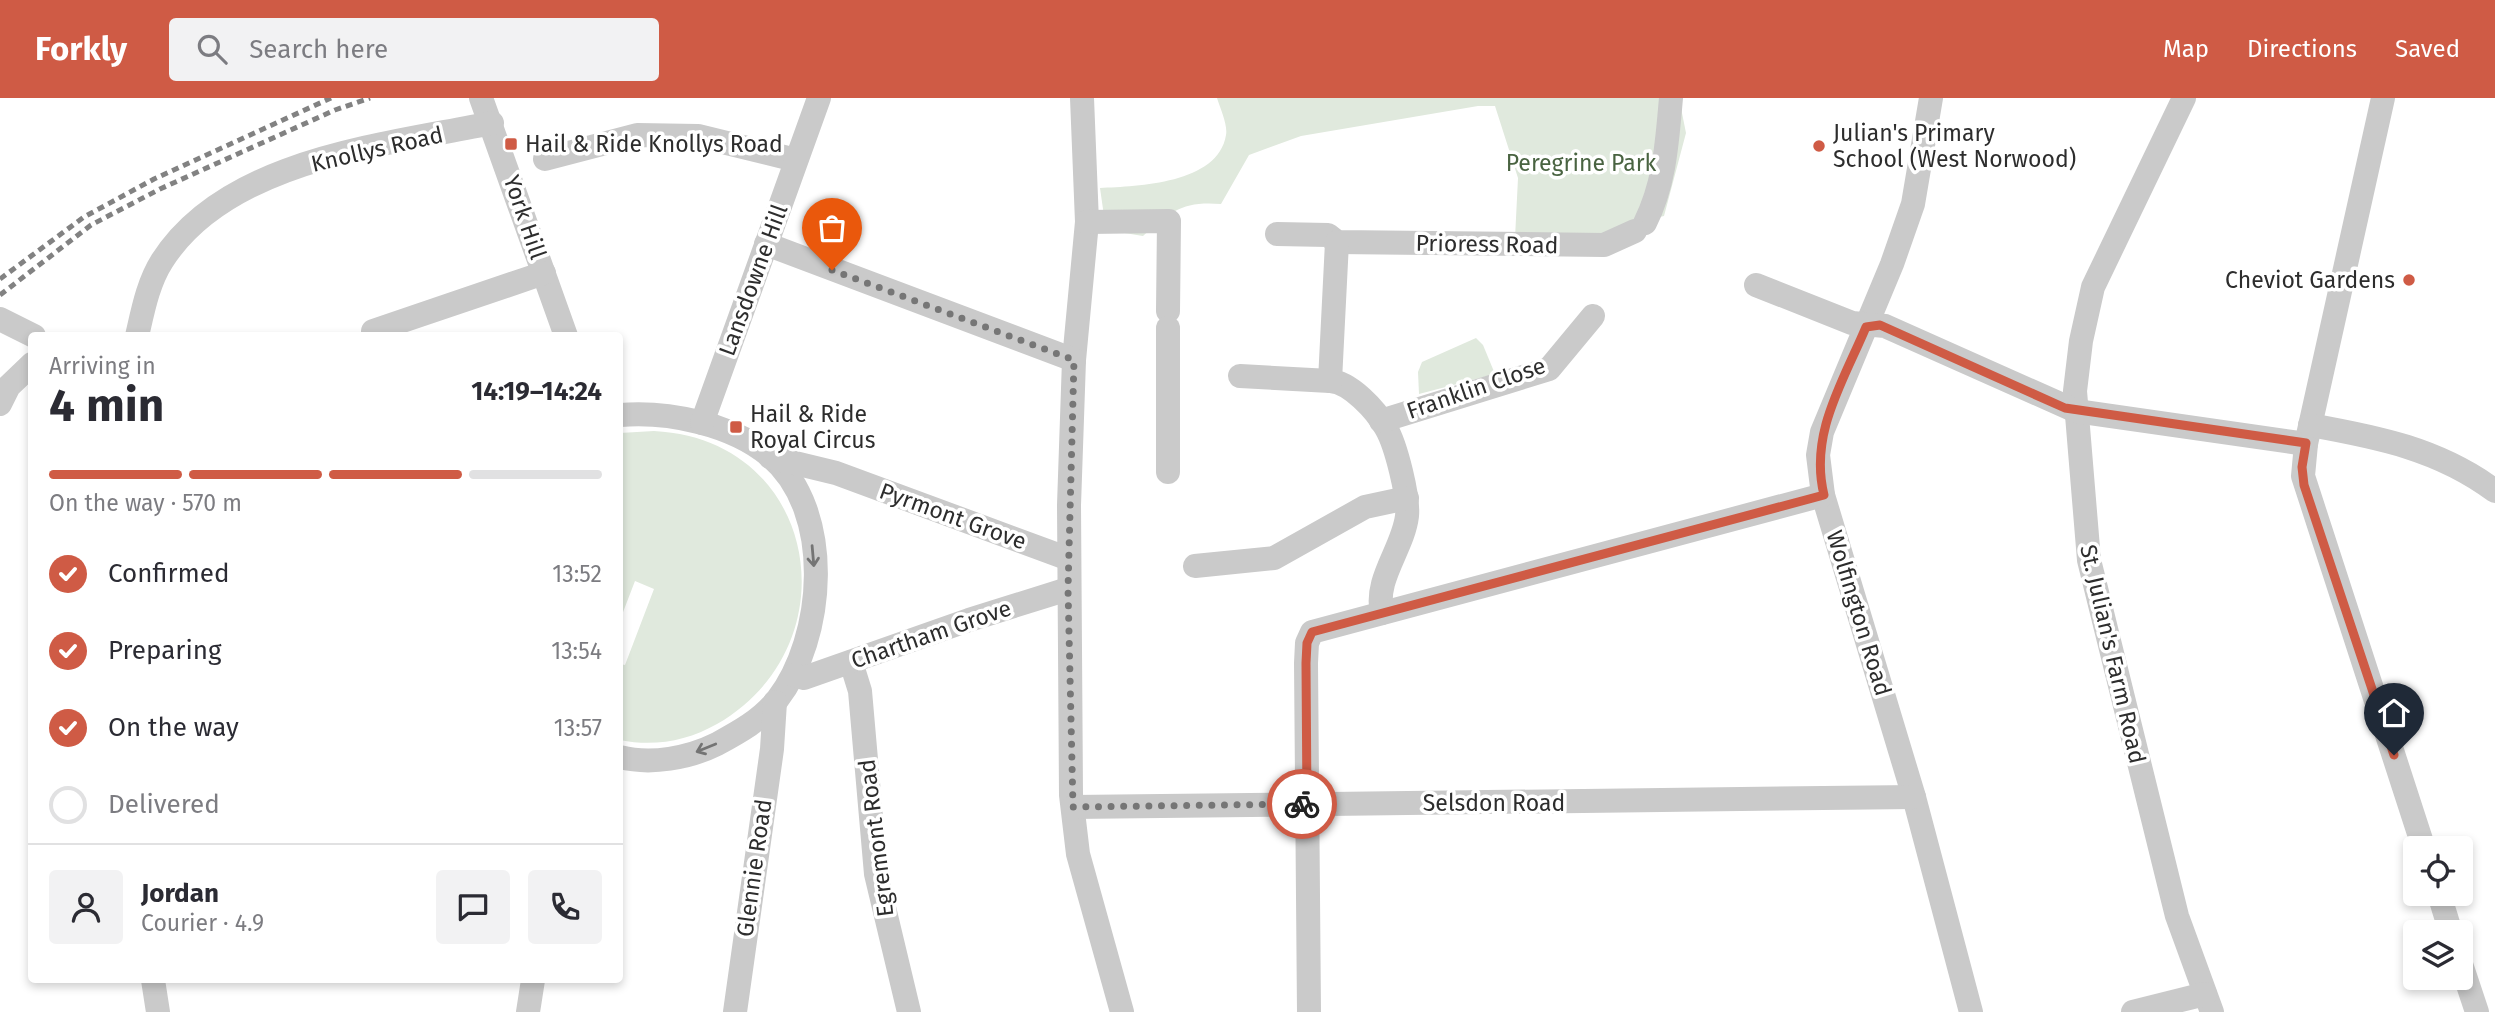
<!DOCTYPE html>
<html lang="en">
<head>
<meta charset="utf-8">
<style>
  body { margin:0; font-family:"Fira Sans",sans-serif; background:#f2f2f3; color:#2b2b33; height:100vh; display:flex; flex-direction:column; font-size:26px; white-space:nowrap }
  * { box-sizing:border-box; margin:0 }
  p { font-size:23px; color:#7c7c81 }
  .icon { flex:none; width:38px; height:38px; fill:none; stroke:currentColor; stroke-width:2; stroke-linecap:round; stroke-linejoin:round }
  .map { position:relative; flex:1; overflow:hidden }
  .drawer { position:absolute; left:28px; top:234px; width:595px; height:651px; display:flex; flex-direction:column; background:#fff; border-radius:7px; box-shadow:0 4px 10px #0003 }
  .drawer>* { flex:none }
  .buttons { position:absolute; left:2403px; top:738px; display:grid; gap:14px }
  .buttons a { display:grid; place-items:center; width:70px; height:70px; border-radius:7px; background:#fff; box-shadow:0 4px 10px #0003; font-size:35px }
  .pin { position:absolute; display:grid; place-items:center; width:60px; height:60px; color:#fff; margin:-72px -30px; border-radius:50% 50% 50% 0; rotate:-45deg; box-shadow:0 0 7px #0007 }
  .pin .icon { rotate:45deg }
  .courier { position:absolute; display:grid; place-items:center; width:70px; height:70px; margin:-35px; border:5px solid #cf5b45; border-radius:50%; background:#fff; color:#222; box-shadow:0 2px 9px #0007 }
  .headline em { font-style:normal; font-weight:700 }
  .headline div { display:flex; flex-direction:column-reverse }
  .headline { display:flex; align-items:center; justify-content:space-between; height:119px; padding:0 21px }
  h1 { font-size:46px; font-weight:700; line-height:52px }
  .bar { display:grid; grid-template-columns:repeat(4,1fr); gap:10px 7px; align-content:center; height:84px; padding:0 21px }
  .bar i { height:9px; border-radius:5px; background:#e1e1e2 }
  .bar .current { background:#cf5b45 }
  .bar p { grid-column:span 4 }
  .line { display:flex; align-items:center; gap:18px; padding:0 21px; border-top:2px solid #e1e1e2 }
  .line div { flex:1 }
  .round { display:grid; place-items:center; flex:none; width:74px; height:74px; border-radius:7px; background:#f2f2f3 }
  ol { padding:0 21px; list-style:none }
  li { display:flex; align-items:center; gap:21px; height:77px }
  li p { margin-inline-start:auto }
  li .icon { padding:7px; border-radius:50%; background:#cf5b45; color:#fff; stroke-width:4 }
  li:last-child { color:#7c7c81 }
  li i { width:38px; height:38px; border:4px solid #e1e1e2; border-radius:50% }
  header { display:flex; align-items:center; gap:42px; box-sizing:border-box; height:98px; padding:0 35px; background:#cf5b45; color:#fff }
  header strong { font-size:33px }
  nav { display:flex; gap:38px; margin-inline-start:auto; font-size:24px }
  .search { width:490px; height:63px; background:#f2f2f3; display:flex; align-items:center; gap:18px; box-sizing:border-box; padding:0 24px; border-radius:7px; color:#7c7c81; font-size:26px }
  .map>svg:first-child { display:block }
  .green { fill:#e0e9dd }
  .lines { fill:none; stroke-linecap:round; stroke-linejoin:round }
  .street { stroke:#cacaca; stroke-width:24 }
  .rail { stroke:#828282; stroke-width:5; stroke-dasharray:7 5; stroke-linecap:butt }
  .oneway { stroke:#747474 }
  .done { stroke:#767676; stroke-width:7; stroke-dasharray:0 12.6 }
  .route { stroke:#cf5b45; stroke-width:9 }
  .poi-dot { fill:#cf5b45; stroke:#fff; stroke-width:2.5 }
  .labels { text-anchor:middle; dominant-baseline:central; stroke-width:7; stroke-linejoin:round; paint-order:stroke }
  .poi-label { font-size:23px; fill:#2d2d2d; stroke:#fff; text-anchor:start }
  .street-label { font-size:23px; fill:#2d2d2d; stroke:#fff }
  .park-label { font-size:23px; fill:#496341; stroke:#fff }
</style>
</head>
<body>
<header>
<strong>Forkly</strong>
<div class="search"><svg class="icon" aria-label="search" viewBox="0 0 24 24"><circle cx="10" cy="10" r="6"/><path d="M15 15l6 6"/></svg>Search here</div>
<nav><a>Map</a><a>Directions</a><a>Saved</a></nav>
</header>
<div class="map">
<svg width="2495" height="914" viewBox="0 0 2495 914">
  <rect width="100%" height="100%" fill="#fff"/>
  <!-- green -->
  <g class="green">
    <path d="M1217,0h462l7,35 -22,83 -47,11 -7,8 -95,3 3,-60 -23,-72h-17l-177,30 -52,19 -28,49c-38,-3 -50,7 -78,32l-37,-6 -6,-42c38,-2 118,-4 126,-53 2,-10 -6,-27 -9,-37z"/>
    <polygon points="1476,240 1483,247 1495,276 1419,296 1418,274 1422,264"/>
    <path d="M654,333c165,8 200,214 63,293 -30,17 -63,23 -97,16v-76l5,1 29,-76 -19,-8 -15,39v-187z"/>
  </g>
  <g class="lines">
    <!-- street -->
    <g class="street">
      <polyline points="481,0 566,238"/>
      <polyline points="1082,0 1087,124 1074,262 1069,407 1071,697 1078,756 1122,914"/>
      <polyline points="1931,0 1913,106 1892,166 1822,334 1818,357 1823,397 1914,699 1971,914"/>
      <polyline points="2184,0 2093,189 2081,243 2075,293 2089,462 2177,818 2212,914"/>
      <polyline points="2383,0 2306,346 2303,378 2424,751"/>
      <polyline points="545,61 637,37 698,38 796,62"/>
      <polyline points="1087,124 1169,123 1168,213"/>
      <path d="M1645,125c20,-40 22,-81 26,-125"/>
      <polyline points="1277,136 1328,137 1337,144 1604,147 1635,133"/>
      <path d="M1337,144l-7,139c20,1 46,29 56,47 10,17 23,69 21,88 -4,33 -33,63 -25,97"/>
      <polyline points="766,146 1074,262"/>
      <polyline points="1756,187 1852,225 1885,228 2076,313 2306,346"/>
      <polyline points="0,221 34,238"/>
      <polyline points="373,233 544,175"/>
      <path d="M137,238c6,-26 11,-53 25,-75 65,-102 223,-116 330,-138"/>
      <polyline points="1240,278 1330,283"/>
      <polyline points="0,306 9,288 32,266"/>
      <path d="M620,317c48,-4 112,9 150,41 65,55 55,182 7,244 -16,20 -38,32 -60,44 -28,14 -66,21 -97,13"/>
      <polyline points="1381,323 1549,271 1593,218"/>
      <polyline points="702,325 819,0"/>
      <path d="M2310,327c67,12 129,24 185,66"/>
      <polyline points="770,359 836,375 1069,461"/>
      <polyline points="1168,374 1168,230"/>
      <polyline points="1195,468 1274,460 1365,409 1407,400"/>
      <polyline points="851,564 860,593 876,776 909,914"/>
      <polyline points="794,577 804,580 969,522 1068,491"/>
      <polyline points="1073,709 1914,699"/>
      <polyline points="2439,796 2451,835"/>
      <polyline points="2460,863 2477,914"/>
      <polyline points="153,882 158,914"/>
      <polyline points="528,914 533,882"/>
      <polyline points="735,914 772,651 775,604"/>
      <polyline points="1309,914 1306,565 1307,545 1312,534 1823,397"/>
      <polyline points="2133,914 2205,896"/>
    </g>
    <!-- rail -->
    <g class="rail">
      <polyline points="0,181 84,119 154,81 331,0"/>
      <polyline points="0,197 91,127 160,91 335,12 370,0"/>
    </g>
  </g>
  <!-- one-way arrows -->
  <defs><path id="oneway-shaft" d="M-6 0H5M1.5-3L5.5 0L1.5 3" fill="none" stroke-width="1.6" stroke-linecap="round" stroke-linejoin="round" transform="scale(1.75)"/></defs>
  <g class="oneway">
    <use href="#oneway-shaft" transform="translate(813 458) rotate(85)"/>
    <use href="#oneway-shaft" transform="translate(706 650) rotate(158)"/>
  </g>
  <g class="lines">
    <!-- done -->
    <polyline class="done" points="832,172 1074,262 1068,491 1073,709 1302,706"/>
    <!-- route -->
    <path class="route" d="M1302,706h5l-1,-141 1,-20 5,-11 512,-137c-15,-61 19,-113 42,-168l14,-2 185,83 241,35 -4,24 2,18 90,270"/>
  </g>
  <!-- markers -->
  <g class="poi-dot">
    <rect x="504" y="39" width="14" height="14" rx="3.5"/>
    <circle cx="1819" cy="48" r="7"/>
    <circle cx="2409" cy="182" r="7"/>
    <rect x="729" y="322" width="14" height="14" rx="3.5"/>
  </g>
  <g class="labels">
    <!-- poi labels -->
    <g class="poi-label">
      <text x="1833" y="35">Julian's Primary<tspan x="1833" dy="26">School (West Norwood)</tspan></text>
      <text x="525" y="46">Hail &amp; Ride Knollys Road</text>
      <text x="2395" y="182" text-anchor="end">Cheviot Gardens</text>
      <text x="750" y="316">Hail &amp; Ride<tspan x="750" dy="26">Royal Circus</tspan></text>
    </g>
    <!-- street labels -->
    <g class="street-label">
      <text transform="translate(377 51) rotate(-13)">Knollys Road</text>
      <text transform="translate(525 119) rotate(71)">York Hill</text>
      <text transform="translate(1487 146) rotate(1)">Prioress Road</text>
      <text transform="translate(753 182) rotate(-70)">Lansdowne Hill</text>
      <text transform="translate(1476 290) rotate(-19)">Franklin Close</text>
      <text transform="translate(953 418) rotate(20)">Pyrmont Grove</text>
      <text transform="translate(1859 515) rotate(73)">Wolfington Road</text>
      <text transform="translate(931 536) rotate(-19)">Chartham Grove</text>
      <text transform="translate(2113 556) rotate(77)">St. Julian's Farm Road</text>
      <text x="1494" y="705">Selsdon Road</text>
      <text transform="translate(876 740) rotate(-97)">Egremont Road</text>
      <text transform="translate(754 770) rotate(-82)">Glennie Road</text>
    </g>
    <!-- park labels -->
    <g class="park-label">
      <text x="1581" y="65">Peregrine Park</text>
    </g>
  </g>
</svg>
<div class="buttons">
<a><svg class="icon" aria-label="locate" viewBox="0 0 24 24"><circle cx="12" cy="12" r="6"/><path d="M12 2v4M12 18v4M2 12h4M18 12h4"/></svg></a>
<a><svg class="icon" aria-label="layers" viewBox="0 0 24 24"><path d="M12 4l9 5-9 5-9-5zM3 14l9 5 9-5"/></svg></a>
</div>
<div class="pin" style="left:832px;top:172px;background:#ea580c"><svg class="icon" aria-label="bag" viewBox="0 0 24 24"><path d="M5 8h14l-1 12H6zM9 8a3 3 0 0 1 6 0"/></svg></div>
<div class="pin" style="left:2394px;top:657px;background:#1f2937"><svg class="icon" aria-label="home" viewBox="0 0 24 24"><path d="M3 11l9-7 9 7M6 9v11h12V9"/></svg></div>
<div class="courier" style="left:1302px;top:706px"><svg class="icon" aria-label="bike" viewBox="0 0 24 24"><circle cx="6" cy="16" r="4"/><circle cx="18" cy="16" r="4"/><path d="M6 16l4-8h5l3 8M10 8l3 8H6M13 5h3"/></svg></div>
<section class="drawer">
<div class="headline"><div><h1>4 min</h1><p>Arriving in</p></div><em>14:19–14:24</em></div>
<div class="bar"><i class="current"></i><i class="current"></i><i class="current"></i><i></i><p>On the way · 570 m</p></div>
<ol>
<li><svg class="icon" aria-label="check" viewBox="0 0 24 24"><path d="M5 12l5 5 9-10"/></svg>Confirmed<p>13:52</p></li>
<li><svg class="icon" aria-label="check" viewBox="0 0 24 24"><path d="M5 12l5 5 9-10"/></svg>Preparing<p>13:54</p></li>
<li><svg class="icon" aria-label="check" viewBox="0 0 24 24"><path d="M5 12l5 5 9-10"/></svg>On the way<p>13:57</p></li>
<li><i></i>Delivered</li>
</ol>
<div class="line" style="height:126px"><a class="round"><svg class="icon" aria-label="person" viewBox="0 0 24 24"><circle cx="12" cy="8" r="4"/><path d="M4 21q1-7 8-7t8 7"/></svg></a><div><b>Jordan</b><p>Courier · 4.9</p></div><a class="round"><svg class="icon" aria-label="chat" viewBox="0 0 24 24"><path d="M4 5h16v11H9l-5 4z"/></svg></a><a class="round"><svg class="icon" aria-label="phone" viewBox="0 0 24 24"><path d="M5 4h4l2 5-3 2q2 4 5 5l2-3 5 2v4C11 20 4 13 5 4z"/></svg></a></div>
</section>
</div>
</body>
</html>
